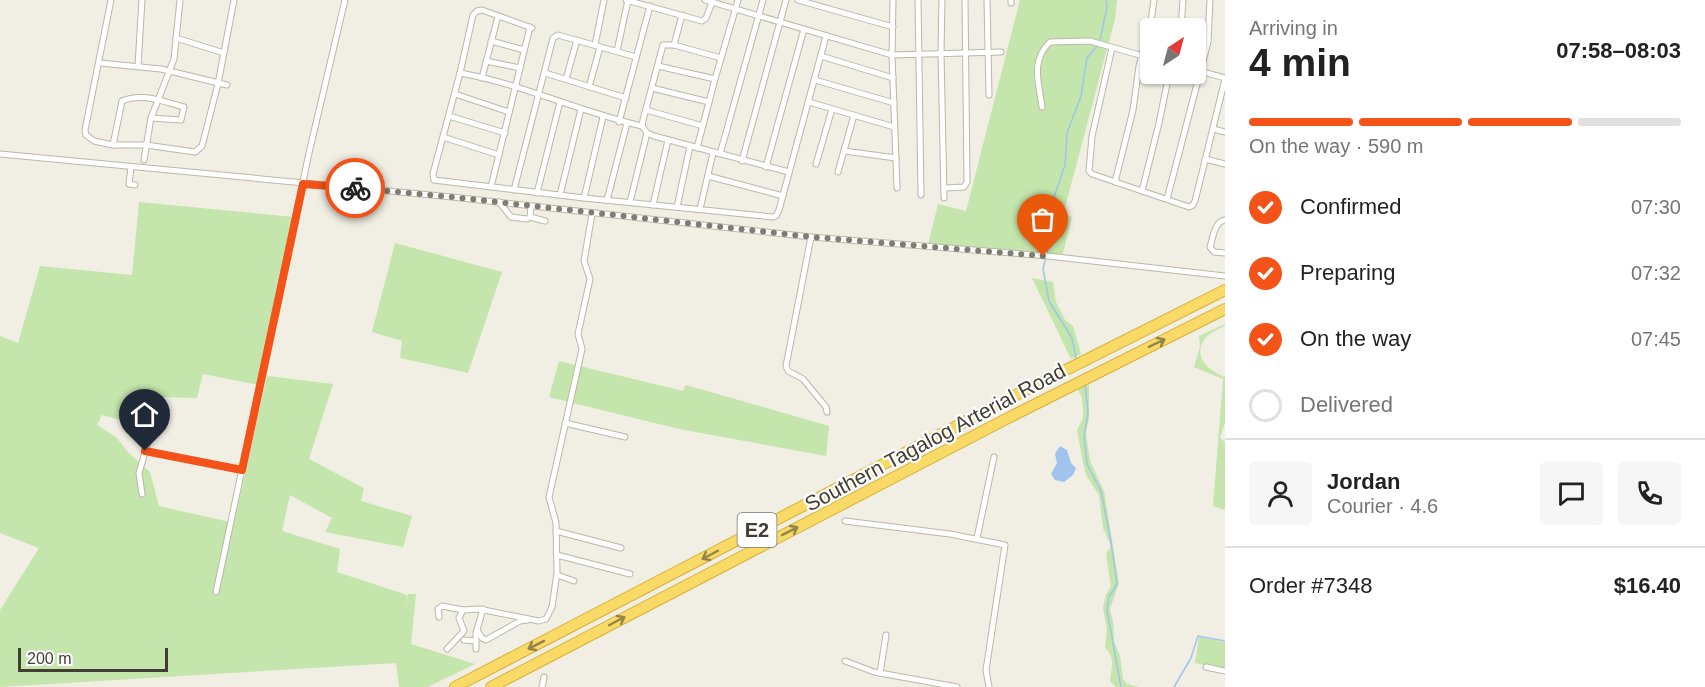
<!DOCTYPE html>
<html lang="en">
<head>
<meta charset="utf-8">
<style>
  body { margin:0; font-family:Arial,sans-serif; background:#f6f6f6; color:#222; height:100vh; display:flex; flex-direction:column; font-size:22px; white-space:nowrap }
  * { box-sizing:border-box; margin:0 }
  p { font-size:20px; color:#767676 }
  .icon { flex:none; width:33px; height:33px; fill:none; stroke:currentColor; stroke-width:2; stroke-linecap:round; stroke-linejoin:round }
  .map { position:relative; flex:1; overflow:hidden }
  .side { display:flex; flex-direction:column; background:#fff; width:480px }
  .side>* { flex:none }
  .needle { width:39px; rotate:36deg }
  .tools { position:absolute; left:1140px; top:18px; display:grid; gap:12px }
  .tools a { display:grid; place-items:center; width:66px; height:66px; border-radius:6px; background:#fff; box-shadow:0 2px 4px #0004; font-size:30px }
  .scale { position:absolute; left:18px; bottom:15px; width:150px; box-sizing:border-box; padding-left:6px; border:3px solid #423e34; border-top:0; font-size:16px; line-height:21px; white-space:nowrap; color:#423e34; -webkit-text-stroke:4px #fff; paint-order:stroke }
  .pin { position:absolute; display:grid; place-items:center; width:51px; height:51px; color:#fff; margin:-62px -26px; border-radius:50% 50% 50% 0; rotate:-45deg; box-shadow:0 0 6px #0007 }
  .pin .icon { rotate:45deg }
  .courier { position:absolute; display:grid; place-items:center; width:60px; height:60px; margin:-30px; border:4px solid #f35318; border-radius:50%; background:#fff; color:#222; box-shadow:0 2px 8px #0007 }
  .summary em { font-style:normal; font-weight:700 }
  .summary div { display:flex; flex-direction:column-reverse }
  .summary { display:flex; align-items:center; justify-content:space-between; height:102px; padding:0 24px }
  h1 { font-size:39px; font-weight:700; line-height:45px }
  .bar { display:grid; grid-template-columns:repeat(4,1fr); gap:9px 6px; align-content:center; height:72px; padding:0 24px }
  .bar i { height:8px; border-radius:4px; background:#e0e0e0 }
  .bar .current { background:#f35318 }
  .bar p { grid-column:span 4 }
  .line { display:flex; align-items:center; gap:15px; padding:0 24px; border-top:2px solid #e0e0e0 }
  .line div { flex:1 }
  .round { display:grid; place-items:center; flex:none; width:63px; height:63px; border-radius:6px; background:#f6f6f6 }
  ol { padding:0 24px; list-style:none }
  li { display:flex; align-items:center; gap:18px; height:66px }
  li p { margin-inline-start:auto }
  li .icon { padding:6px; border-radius:50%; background:#f35318; color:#fff; stroke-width:4 }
  li:last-child { color:#767676 }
  li i { width:33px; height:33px; border:3px solid #e0e0e0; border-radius:50% }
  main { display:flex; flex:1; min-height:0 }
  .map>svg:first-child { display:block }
  .green { fill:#c4e5ac }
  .water { fill:#a0c4ed }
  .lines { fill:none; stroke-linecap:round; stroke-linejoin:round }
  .stream { stroke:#a0c4ed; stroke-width:1.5 }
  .minor-casing { stroke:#bcb7a6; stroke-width:7 }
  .motorway-casing { stroke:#d8b036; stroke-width:12 }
  .minor { stroke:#fff; stroke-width:5 }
  .motorway { stroke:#f9da66; stroke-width:10 }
  .oneway { stroke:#94844a }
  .done { stroke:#7f7c71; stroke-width:6; stroke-dasharray:0 10.8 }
  .route { stroke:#f35318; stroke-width:8 }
  .labels { text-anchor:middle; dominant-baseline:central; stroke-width:4.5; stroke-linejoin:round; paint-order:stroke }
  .shield { fill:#fff; stroke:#7b7871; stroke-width:1.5 }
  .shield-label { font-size:20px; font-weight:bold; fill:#423e34 }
  .street-label { font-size:21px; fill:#423e34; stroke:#fff }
</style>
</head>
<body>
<main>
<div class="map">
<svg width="1225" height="687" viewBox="0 0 1225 687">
  <rect width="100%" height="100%" fill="#f1eee3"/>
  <!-- green -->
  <g class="green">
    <polygon points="1020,0 1117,0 1115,19 1063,215 1072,217 1062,257 928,245 938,204 966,211"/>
    <polygon points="139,202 294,217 258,385 203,374 197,398 160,397 125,421 102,415 97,425 116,437 128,452 150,472 159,506 234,523 267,376 333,384 309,459 364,488 361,501 412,516 403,547 325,532 332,518 290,495 282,531 340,549 337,572 407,595 405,609 408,594 416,594 411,644 475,664 428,687 399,687 396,663 0,687 0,610 39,548 0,533 0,336 18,343 40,266 132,275"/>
    <polygon points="395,243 502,272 468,373 400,358 402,341 372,332"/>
    <polygon points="1032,278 1053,282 1056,302 1065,320 1073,326 1081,354 1071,359"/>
    <path d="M1225,324v2c-34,12 -32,39 0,51v46l-5,15 5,4v68l-12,-4 10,-127 -29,-12 6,-20 -1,-11z"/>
    <polygon points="559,361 683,391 686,385 829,426 826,456 679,429 549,397"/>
    <path d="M1089,384v34l-3,15 4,28 14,30 15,92 -9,26 4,18v14l6,15 3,23 4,5 12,3h-23l-6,-6c1,-12 6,-24 -5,-33l2,-19 -4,-21 3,-13 5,-9 -5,-32 5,-8 -8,-18 -4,-33 -13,-20 -3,-13 -6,-32 6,-12v-8l-1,-12 -4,-9z"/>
    <polygon points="1199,637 1225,642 1225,669 1195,663"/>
  </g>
  <!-- water -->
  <polygon class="water" points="1060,446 1067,450 1071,463 1076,468 1073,475 1064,482 1055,480 1051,474 1057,463 1055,454"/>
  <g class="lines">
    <!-- stream -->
    <g class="stream">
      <polyline points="1100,40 1107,7 1106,0"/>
      <polyline points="1076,358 1072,338 1049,301 1043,269 1054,225 1054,197 1065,165 1067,133 1081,96 1087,58 1098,45"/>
      <polyline points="1085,385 1088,412 1084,437 1087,464 1101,491 1111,542 1117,584 1109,597 1107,610 1121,687"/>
      <polyline points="1174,687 1191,658 1198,636 1225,641"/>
    </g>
    <!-- minor casing -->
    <g class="minor-casing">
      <g id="minor">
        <polyline points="111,0 85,130 86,135 94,141 113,145 146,145 195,152 202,146 218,84 234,0"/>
        <polyline points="626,0 702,21 706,18 713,0"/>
        <polyline points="705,0 892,55 1001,52"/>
        <polyline points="798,0 893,27"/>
        <polyline points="893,0 892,55 897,188"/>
        <polyline points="918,0 921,195"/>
        <polyline points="942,0 941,53 944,198"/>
        <polyline points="987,0 989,95"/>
        <polyline points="1011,0 1011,3"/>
        <polyline points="532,28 482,10 477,11 473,15 460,73 433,174 434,180 584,198 773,217 776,216 779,210 826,36"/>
        <polyline points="1181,28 1183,0"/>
        <polyline points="176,38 224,53"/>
        <polyline points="491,41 524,50"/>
        <polyline points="595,45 604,0"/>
        <polyline points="674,45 682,15"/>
        <polyline points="1112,48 1092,136 1089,171 1092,174 1189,207 1193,205 1195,201 1225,79"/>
        <polyline points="617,51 628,0"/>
        <polyline points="821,56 893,78"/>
        <polyline points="721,58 674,45 663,45 643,120 642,126 647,133 654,136 789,172"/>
        <polyline points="486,61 520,68"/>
        <polyline points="100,63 161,69 227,85"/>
        <polyline points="138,66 142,0"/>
        <polyline points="658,66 715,79"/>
        <polyline points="1196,70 1225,78"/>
        <path d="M460,73c62,11 120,39 182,53"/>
        <polyline points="545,73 626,98"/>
        <polyline points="482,78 498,16"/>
        <polyline points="566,79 577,40"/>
        <polyline points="815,80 894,103"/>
        <polyline points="589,87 600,47"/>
        <polyline points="652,88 709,102"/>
        <polyline points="455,94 509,112"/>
        <polyline points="809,102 894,127"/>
        <path d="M1042,107c-3,-24 -12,-46 8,-65l40,-1 60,17"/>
        <polyline points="646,110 703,126"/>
        <polyline points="449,116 505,133"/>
        <polyline points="619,122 650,6"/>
        <polyline points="1213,129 1225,132"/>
        <polyline points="443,137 499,155"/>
        <path d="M113,145l9,-44c20,-9 42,1 62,6l-3,13 -30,-2"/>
        <polyline points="697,148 715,79 738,0"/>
        <polyline points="844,151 896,158"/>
        <polyline points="0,154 452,197 811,237 1048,256 1225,276"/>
        <polyline points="720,154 763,0"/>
        <polyline points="1205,159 1225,164"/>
        <polyline points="144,160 151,118 174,59 180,0"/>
        <polyline points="742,161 786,0"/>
        <polyline points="816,164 832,109"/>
        <polyline points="131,167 129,184 135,185"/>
        <polyline points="766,167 804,29"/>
        <polyline points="838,172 854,115"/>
        <polyline points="708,176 783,196"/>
        <polyline points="1115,182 1133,110 1139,66 1151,21 1154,0"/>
        <polyline points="491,187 530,27"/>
        <polyline points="945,188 964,187 967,182 965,0"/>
        <polyline points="514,190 553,38 558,35 636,57"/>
        <polyline points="1142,191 1159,123 1169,74"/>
        <polyline points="537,193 560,102"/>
        <polyline points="560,195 581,109"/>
        <polyline points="584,198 603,117"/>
        <polyline points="1167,199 1208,42 1210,0"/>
        <polyline points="607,200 627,123"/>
        <polyline points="499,202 511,217 527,219"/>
        <polyline points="630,202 647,133"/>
        <polyline points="653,205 668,140"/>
        <polyline points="531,206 530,217 545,221"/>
        <polyline points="677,207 690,146"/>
        <polyline points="700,209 713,153"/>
        <path d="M1225,220c-11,2 -12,18 -15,27l4,5 11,1"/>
        <polyline points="811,237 786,366 788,371 803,379 826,407 827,412"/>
        <polyline points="565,423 625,437"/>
        <polyline points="145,451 242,470"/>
        <polyline points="142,494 139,473 152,428"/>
        <polyline points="845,521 950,534 1005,545 986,670 989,687"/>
        <polyline points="556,531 621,548"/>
        <polyline points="977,538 994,457"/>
        <polyline points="557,555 630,574"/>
        <polyline points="557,575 574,581"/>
        <polyline points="216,592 309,153 345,0"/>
        <polyline points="439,617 438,609 442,606 463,610"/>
        <polyline points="477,630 482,638 486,640 520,621 528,620"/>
        <polyline points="464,640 476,641"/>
        <polyline points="447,649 464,631 459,618 463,610 479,609 539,621 546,619 552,607 557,573 556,523 549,497 582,349 578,334 590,279 584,261 592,214"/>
        <polyline points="476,649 476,633 483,609"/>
        <polyline points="845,661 874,672 957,687"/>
        <polyline points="1206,667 1225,671"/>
        <polyline points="880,673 886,635"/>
        <polyline points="542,687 544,677"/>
      </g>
    </g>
    <!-- motorway casing -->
    <g class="motorway-casing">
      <g id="motorway">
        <polyline points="455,687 1018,394 1225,290"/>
        <polyline points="491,687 1010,417 1225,309"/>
      </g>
    </g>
    <!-- minor -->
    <use href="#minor" class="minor"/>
    <!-- motorway -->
    <use href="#motorway" class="motorway"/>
  </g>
  <!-- one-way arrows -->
  <defs><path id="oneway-shaft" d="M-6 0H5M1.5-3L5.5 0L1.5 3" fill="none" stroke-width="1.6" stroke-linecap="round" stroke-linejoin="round" transform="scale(1.5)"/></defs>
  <g class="oneway">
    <use href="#oneway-shaft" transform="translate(1157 343) rotate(-26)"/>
    <use href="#oneway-shaft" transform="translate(790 531) rotate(-27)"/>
    <use href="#oneway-shaft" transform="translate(710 555) rotate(152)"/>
    <use href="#oneway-shaft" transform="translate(617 621) rotate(-28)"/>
    <use href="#oneway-shaft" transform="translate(536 645) rotate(153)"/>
  </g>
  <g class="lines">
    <!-- done -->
    <polyline class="done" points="355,188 452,197 812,237 1043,256"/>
    <!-- route -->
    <polyline class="route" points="145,451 242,470 303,184 355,188"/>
  </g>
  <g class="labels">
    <!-- shield labels -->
    <rect class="shield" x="737.5" y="513" width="39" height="34" rx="4.5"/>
    <g class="shield-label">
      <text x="757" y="530">E2</text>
    </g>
    <!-- street labels -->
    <g class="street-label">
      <text transform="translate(935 437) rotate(-28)">Southern Tagalog Arterial Road</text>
    </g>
  </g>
</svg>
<div class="tools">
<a><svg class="needle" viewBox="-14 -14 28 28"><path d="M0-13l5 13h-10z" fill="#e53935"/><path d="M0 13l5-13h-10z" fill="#767676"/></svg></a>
</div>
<div class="scale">200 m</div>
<div class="pin" style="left:1043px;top:256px;background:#ea580c"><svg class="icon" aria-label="bag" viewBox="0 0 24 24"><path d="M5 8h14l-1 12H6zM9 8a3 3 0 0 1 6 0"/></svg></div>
<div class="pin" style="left:145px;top:451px;background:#1f2937"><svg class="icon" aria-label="home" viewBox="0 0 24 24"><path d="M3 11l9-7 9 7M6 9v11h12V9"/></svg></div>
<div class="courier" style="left:355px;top:188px"><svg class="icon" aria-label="bike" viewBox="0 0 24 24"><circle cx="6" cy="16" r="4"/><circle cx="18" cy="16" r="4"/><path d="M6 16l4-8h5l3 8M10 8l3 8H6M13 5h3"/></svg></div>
</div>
<section class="side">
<div class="summary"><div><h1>4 min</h1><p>Arriving in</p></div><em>07:58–08:03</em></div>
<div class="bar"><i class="current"></i><i class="current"></i><i class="current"></i><i></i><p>On the way · 590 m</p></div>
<ol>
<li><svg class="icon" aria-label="check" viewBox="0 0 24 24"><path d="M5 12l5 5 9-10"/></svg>Confirmed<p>07:30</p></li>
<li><svg class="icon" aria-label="check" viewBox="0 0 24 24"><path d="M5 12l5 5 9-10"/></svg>Preparing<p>07:32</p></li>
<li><svg class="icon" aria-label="check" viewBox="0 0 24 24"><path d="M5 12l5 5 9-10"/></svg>On the way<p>07:45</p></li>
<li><i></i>Delivered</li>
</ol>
<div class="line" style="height:108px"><a class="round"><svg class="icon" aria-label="person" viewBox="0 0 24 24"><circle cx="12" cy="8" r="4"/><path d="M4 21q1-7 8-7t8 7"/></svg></a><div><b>Jordan</b><p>Courier · 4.6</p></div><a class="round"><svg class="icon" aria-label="chat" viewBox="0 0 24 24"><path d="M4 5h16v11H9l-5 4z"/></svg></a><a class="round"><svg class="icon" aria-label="phone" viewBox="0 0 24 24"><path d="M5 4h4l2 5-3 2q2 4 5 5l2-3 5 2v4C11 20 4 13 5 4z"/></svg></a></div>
<div class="line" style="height:78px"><div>Order #7348</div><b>$16.40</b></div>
</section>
</main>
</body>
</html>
